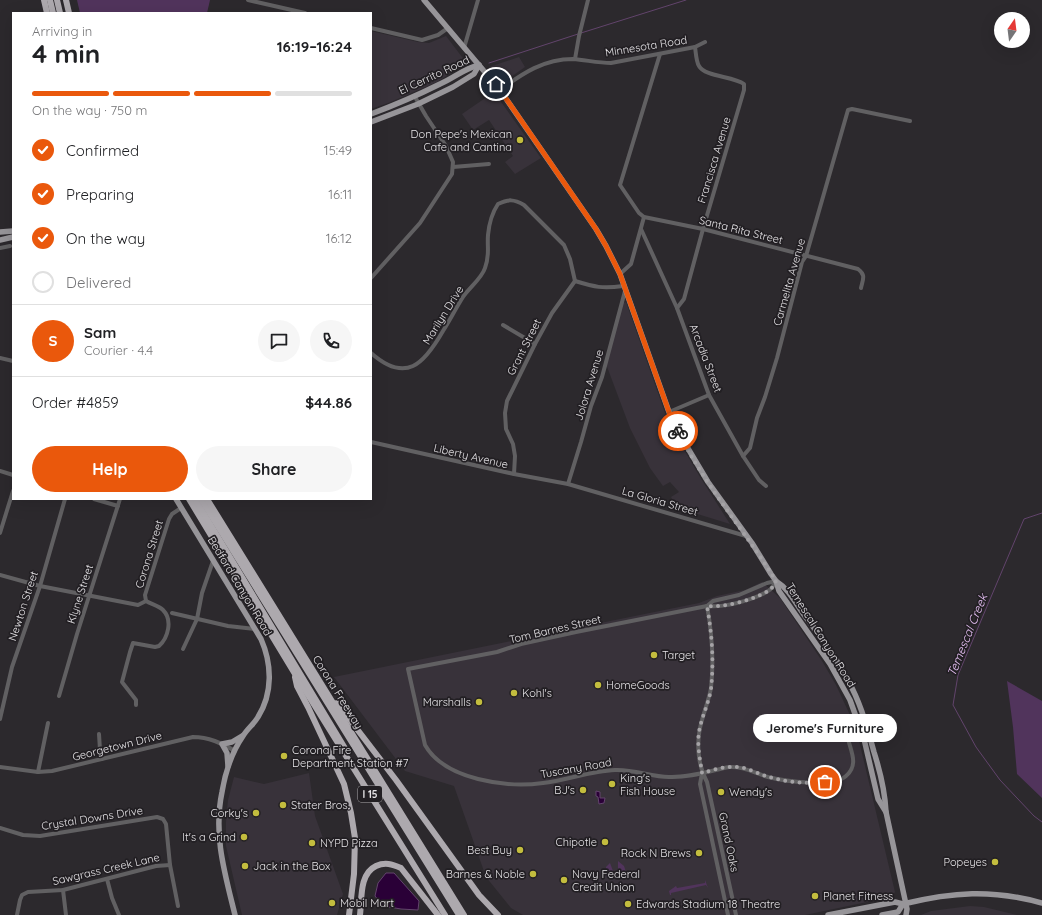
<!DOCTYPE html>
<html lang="en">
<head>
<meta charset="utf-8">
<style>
  body { margin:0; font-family:Quicksand,sans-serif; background:#f6f6f6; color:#202124; height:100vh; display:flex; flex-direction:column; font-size:15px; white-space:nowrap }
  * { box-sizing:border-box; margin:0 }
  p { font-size:13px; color:#757577 }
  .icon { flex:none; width:22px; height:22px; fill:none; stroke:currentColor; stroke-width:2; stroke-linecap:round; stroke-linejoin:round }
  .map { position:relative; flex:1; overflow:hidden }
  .drawer { position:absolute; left:12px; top:12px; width:360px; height:488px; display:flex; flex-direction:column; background:#fff; border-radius:0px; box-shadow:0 4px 16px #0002 }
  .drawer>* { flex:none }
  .needle { width:26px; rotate:14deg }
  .fabs { position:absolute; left:994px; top:12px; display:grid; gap:8px }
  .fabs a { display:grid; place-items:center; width:36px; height:36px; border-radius:50%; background:#fff; box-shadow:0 4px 16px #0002; font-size:20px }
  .pin { position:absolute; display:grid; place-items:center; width:34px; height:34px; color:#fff; margin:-17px; border:2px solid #fff; border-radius:50%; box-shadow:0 1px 4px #0007 }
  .courier { position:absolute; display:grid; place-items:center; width:40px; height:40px; margin:-20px; border:3px solid #ea580c; border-radius:50%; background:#fff; color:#222; box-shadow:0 1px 5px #0007 }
  .bubble { position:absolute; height:28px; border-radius:14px; background:#fff; box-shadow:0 4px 16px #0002; font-size:13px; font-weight:700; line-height:28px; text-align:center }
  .head em { font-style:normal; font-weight:700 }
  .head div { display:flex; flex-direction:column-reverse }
  .head { display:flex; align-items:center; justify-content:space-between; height:68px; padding:0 20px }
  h1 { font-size:26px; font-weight:700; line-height:30px }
  .bar { display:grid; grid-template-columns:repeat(4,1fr); gap:6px 4px; align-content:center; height:48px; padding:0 20px }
  .bar i { height:5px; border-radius:3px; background:#e0e0e0 }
  .bar .current { background:#ea580c }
  .bar p { grid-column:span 4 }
  .line { display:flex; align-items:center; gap:10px; padding:0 20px; border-top:1px solid #e0e0e0 }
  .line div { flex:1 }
  .round { display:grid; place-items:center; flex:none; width:42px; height:42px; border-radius:21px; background:#f6f6f6 }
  ol { padding:0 20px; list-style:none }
  li { display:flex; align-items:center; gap:12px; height:44px }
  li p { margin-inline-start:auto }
  li .icon { padding:4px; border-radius:50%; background:#ea580c; color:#fff; stroke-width:4 }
  li:last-child { color:#757577 }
  li i { width:22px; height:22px; border:2px solid #e0e0e0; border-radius:50% }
  .cta { display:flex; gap:8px; margin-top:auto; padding:8px 20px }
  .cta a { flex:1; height:46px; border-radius:24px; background:#ea580c; color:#fff; font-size:16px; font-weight:700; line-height:46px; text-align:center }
  .cta a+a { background:#f6f6f6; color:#202124 }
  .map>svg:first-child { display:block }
  .built { fill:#38323a }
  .green { fill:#51345c }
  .water { fill:#2a0037; stroke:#62446c }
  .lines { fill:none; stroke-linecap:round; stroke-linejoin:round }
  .stream { stroke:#62446c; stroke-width:1 }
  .minor { stroke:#616062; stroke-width:4 }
  .major { stroke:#979599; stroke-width:5.5 }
  .highway { stroke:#ada9ae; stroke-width:6 }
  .done { stroke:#a5a3a6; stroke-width:4; stroke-dasharray:0 7.2 }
  .route { stroke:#ea580c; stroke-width:5 }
  .poi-dot { fill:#c3bd3e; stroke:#221f23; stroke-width:1.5 }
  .labels { text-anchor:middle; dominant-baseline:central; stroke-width:3.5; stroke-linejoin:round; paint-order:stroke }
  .shield { fill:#221f23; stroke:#aba9ac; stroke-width:1 }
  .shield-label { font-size:10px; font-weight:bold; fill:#e6e4e7 }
  .street-label { font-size:11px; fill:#e6e4e7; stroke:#221f23 }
  .poi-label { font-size:11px; fill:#e6e4e7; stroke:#221f23; text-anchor:start }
  .water-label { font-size:12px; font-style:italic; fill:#e7c1f5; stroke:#221f23 }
</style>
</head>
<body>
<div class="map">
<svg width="1042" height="915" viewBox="0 0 1042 915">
  <rect width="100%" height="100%" fill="#2c292d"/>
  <!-- built -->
  <g class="built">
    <polygon points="371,31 418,42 429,43 446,36 465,61 465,64 437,82 388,103 371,109"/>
    <polygon points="519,57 525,67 505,81 498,80 489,67"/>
    <polygon points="494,92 541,158 515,174 505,162 513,156 489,120 473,130 462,114"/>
    <polygon points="626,302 665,413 673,431 700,477 730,524 678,508 671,497 679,492 670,482 663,486 650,468 630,428 606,364 623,303"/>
    <polygon points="762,582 780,598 822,661 836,685 856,728 895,892 891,897 805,915 523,915 511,908 486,877 454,786 405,771 334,677 699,603 717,596 745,590"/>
    <polygon points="309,773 315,816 343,894 337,915 242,915 226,846 226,822 228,800 234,777 264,784"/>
    <polygon points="970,906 984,907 1017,915 921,915 931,911"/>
  </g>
  <!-- green -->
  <g class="green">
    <polygon points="77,0 210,0 207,13 80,13"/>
    <polygon points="1007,681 1042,701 1042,798 1017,774 1013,727"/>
    <polygon points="618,861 624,866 626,872 622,873 618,870"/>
    <polygon points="610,863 613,871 611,875 606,876 606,867"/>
    <polygon points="705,880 708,888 706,885 671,893 671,895 670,895 669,891 676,886 677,888 705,883"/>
  </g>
  <!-- water -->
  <g class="water">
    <polygon points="596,791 600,792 600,798 605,798 604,803 599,804 598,797 596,796"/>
    <polygon points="386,873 394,873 419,901 418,910 401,909 383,906 375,896 378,883"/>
  </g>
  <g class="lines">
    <!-- stream -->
    <g class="stream">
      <polyline points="581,33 686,0"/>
      <polyline points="489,63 578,34"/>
      <polyline points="1042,513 1024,519 958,675 953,705 976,747 1000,780 1034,816 1042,822"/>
    </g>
    <!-- minor -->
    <g class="minor">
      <polyline points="248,0 305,13"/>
      <polyline points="371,28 422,40 438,35 448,28"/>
      <polyline points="464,48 478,0"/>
      <path d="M660,54l-40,131 19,28 5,4 59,12 155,40c8,6 5,10 3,19"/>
      <polyline points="575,59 579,36 588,0"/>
      <path d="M500,90c23,-17 44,-31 73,-31 13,1 25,4 38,4l84,-16 10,-5"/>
      <polyline points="453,167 489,164"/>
      <polyline points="641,229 677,308 709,395 743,456 759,480 766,486"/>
      <polyline points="0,248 10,246"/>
      <polyline points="620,274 631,264 644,217"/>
      <polyline points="371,278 420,223 452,174 453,162 446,146 426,116 415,97"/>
      <path d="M575,281c20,6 27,8 48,5"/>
      <path d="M677,308l7,-9 19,-70 41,-139v-6c-11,-8 -39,-7 -45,-18 -3,-5 -3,-13 -4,-19"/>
      <polyline points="503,325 535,344"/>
      <path d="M371,353c35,31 53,11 72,-22 7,-11 13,-23 20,-34 6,-9 19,-19 22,-29 5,-13 2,-20 3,-33 1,-11 4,-22 10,-31 10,-5 16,-5 26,1l40,40 6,14 5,22"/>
      <polyline points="0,358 13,361"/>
      <polyline points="669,412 709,395"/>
      <polyline points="371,442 514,474 568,484 746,536"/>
      <polyline points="743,456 750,448 757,418 765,397 777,358 802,262 806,256 848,110 852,109 910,121"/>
      <polyline points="0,471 13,475"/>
      <polyline points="514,474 515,456 513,444 506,429 505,413 507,401 535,344 552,313 575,281"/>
      <polyline points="568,484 581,442 591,406 602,377 625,291"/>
      <polyline points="94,499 118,506"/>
      <polyline points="0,533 13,491"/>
      <polyline points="0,575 40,586 138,605 146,601"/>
      <path d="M776,581c-2,4 -4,8 -8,10 -14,9 -44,17 -61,15l-131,26 -55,12 -24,8 -89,17 17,76c20,35 82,43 118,38 24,-3 48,-12 72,-13 19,-1 36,7 54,7 20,1 41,-6 60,-10 14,-1 25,6 39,10 16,4 64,11 78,-1 19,-16 -7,-38 4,-52 2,-2 5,-4 7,-6"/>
      <path d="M707,606c5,27 7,54 4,82 -2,11 -6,21 -9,32 -6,20 -5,44 5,62l29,133"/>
      <polyline points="707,606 713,601 739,595 767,583 776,581"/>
      <polyline points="172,613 228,626 255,629"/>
      <polyline points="183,649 197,619 202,593 213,561"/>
      <polyline points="59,696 77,634 120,499"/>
      <path d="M136,705v-5l-14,-18 8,-30 3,-9 22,4 4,-1c9,-8 14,-26 4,-36 -4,-4 -12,-6 -17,-9l-1,-6 24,-76 3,-5 9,-6"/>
      <polyline points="0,719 12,667 40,586 65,499"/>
      <polyline points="99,734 100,750 102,759"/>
      <path d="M0,767l38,5 14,-1 141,-34c16,0 28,6 42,14"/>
      <polyline points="38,772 48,723"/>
      <polyline points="702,773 700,784 728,915"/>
      <polyline points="0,828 23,835 40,836 157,817 163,819 166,824 170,865 178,906"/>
      <polyline points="107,879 112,898 119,915"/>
      <polyline points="63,890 66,915"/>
      <polyline points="17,915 20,900 22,895 28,892 63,890 156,866 170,865"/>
    </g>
    <!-- major -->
    <g class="major">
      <polyline points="424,0 500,90 596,229 606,246 620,274 669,412 680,435 708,482 752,543 771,574 776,581 779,591 830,664 850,700 864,739 878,799 886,812"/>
      <path d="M371,114c24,-9 47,-19 69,-30 14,-6 25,-16 39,-19"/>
      <polyline points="371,122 418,104 453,87 474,74 479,65"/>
      <polyline points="0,232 13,231"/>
      <polyline points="0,240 13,237"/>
      <path d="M176,499l85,140c11,25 12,54 -3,78 -4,7 -11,12 -15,19 -11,16 -18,38 -21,56 -9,43 3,82 13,123"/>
      <path d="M776,581c13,8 20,23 29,35 18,23 34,46 47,72 10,20 16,42 22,64 6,19 11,39 12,60l21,97 -1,6"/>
      <polyline points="228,766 227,753 222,744 232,742 242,736"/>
      <path d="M828,915l67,-13 8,2c50,-12 88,-15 139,-1"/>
      <polyline points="882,915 898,912 903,904"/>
    </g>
    <!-- highway -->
    <g class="highway">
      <polyline points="44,0 47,13"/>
      <polyline points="50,0 53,13"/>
      <polyline points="57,0 60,13"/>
      <polyline points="66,0 69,13"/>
      <polyline points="189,499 295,674 445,915"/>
      <polyline points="195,499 346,750"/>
      <polyline points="201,499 459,915"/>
      <polyline points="207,499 464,915"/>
      <polyline points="295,677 297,686 308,707 344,784 351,813 355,838 354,874 349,915"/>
      <polyline points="337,703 396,780 479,895 498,915"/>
      <path d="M360,915c2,-16 -1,-41 16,-49 9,-4 16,-2 25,2l37,47"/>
    </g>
  </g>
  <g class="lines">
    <!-- done -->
    <path class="done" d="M678,431c26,54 67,100 98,150 -2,4 -4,8 -8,10 -15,9 -44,17 -61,15 5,28 7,55 4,83 -2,13 -8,25 -11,38 -4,15 0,31 2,46 11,-3 23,-7 34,-6 10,0 20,6 30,9 18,6 39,8 59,6"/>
    <!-- route -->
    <polyline class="route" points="496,84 596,229 606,246 620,274 669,412 678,431"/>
  </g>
  <!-- markers -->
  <g class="poi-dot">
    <circle cx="520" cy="140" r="4"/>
    <circle cx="654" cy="655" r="4"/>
    <circle cx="598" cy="685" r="4"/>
    <circle cx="514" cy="693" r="4"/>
    <circle cx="479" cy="702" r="4"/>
    <circle cx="284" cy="756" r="4"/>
    <circle cx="612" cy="784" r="4"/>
    <circle cx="583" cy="790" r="4"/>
    <circle cx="721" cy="792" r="4"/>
    <circle cx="283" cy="805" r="4"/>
    <circle cx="256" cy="813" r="4"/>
    <circle cx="244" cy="837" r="4"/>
    <circle cx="605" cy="842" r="4"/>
    <circle cx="312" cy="843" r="4"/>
    <circle cx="520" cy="850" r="4"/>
    <circle cx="699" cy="853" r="4"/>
    <circle cx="995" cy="862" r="4"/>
    <circle cx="245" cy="866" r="4"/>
    <circle cx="533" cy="874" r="4"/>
    <circle cx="564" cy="880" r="4"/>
    <circle cx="815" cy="896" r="4"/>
    <circle cx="332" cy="903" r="4"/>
    <circle cx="628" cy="904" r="4"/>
  </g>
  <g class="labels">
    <!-- shield labels -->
    <rect class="shield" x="358" y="786" width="24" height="16" rx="3"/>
    <g class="shield-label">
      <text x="370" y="794">I 15</text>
    </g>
    <!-- street labels -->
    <g class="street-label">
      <text transform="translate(646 46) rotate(-9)">Minnesota Road</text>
      <text transform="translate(434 75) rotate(-25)">El Cerrito Road</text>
      <text transform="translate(714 160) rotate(-73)">Francisca Avenue</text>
      <text transform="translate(741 230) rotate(14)">Santa Rita Street</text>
      <text transform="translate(789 282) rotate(-74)">Carmelita Avenue</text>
      <text transform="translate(443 315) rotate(-58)">Marilyn Drive</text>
      <text transform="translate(524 347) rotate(-63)">Grant Street</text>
      <text transform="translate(706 358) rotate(69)">Arcadia Street</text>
      <text transform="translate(589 385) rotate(-73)">Jolora Avenue</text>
      <text transform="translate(471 456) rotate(13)">Liberty Avenue</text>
      <text transform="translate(660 501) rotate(16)">La Gloria Street</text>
      <text transform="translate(149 554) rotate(-73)">Corona Street</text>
      <text transform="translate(240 586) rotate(59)">Bedford Canyon Road</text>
      <text transform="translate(80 594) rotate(-72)">Klyne Street</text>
      <text transform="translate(23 606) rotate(-72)">Newton Street</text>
      <text transform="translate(555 629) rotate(-13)">Tom Barnes Street</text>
      <text transform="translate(821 635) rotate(58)">Temescal Canyon Road</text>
      <text transform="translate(338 692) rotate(58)">Corona Freeway</text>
      <text transform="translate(117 746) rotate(-14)">Georgetown Drive</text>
      <text transform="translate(576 768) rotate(-10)">Tuscany Road</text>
      <text transform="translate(92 818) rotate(-9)">Crystal Downs Drive</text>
      <text transform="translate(729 842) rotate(78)">Grand Oaks</text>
      <text transform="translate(106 869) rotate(-13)">Sawgrass Creek Lane</text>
    </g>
    <!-- poi labels -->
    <g class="poi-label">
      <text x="512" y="134" text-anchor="end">Don Pepe's Mexican<tspan x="512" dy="13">Cafe and Cantina</tspan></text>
      <text x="662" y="655">Target</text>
      <text x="606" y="685">HomeGoods</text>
      <text x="522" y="693">Kohl's</text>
      <text x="471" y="702" text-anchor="end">Marshalls</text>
      <text x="292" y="750">Corona Fire<tspan x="292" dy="13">Department Station #7</tspan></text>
      <text x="620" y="778">King's<tspan x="620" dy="13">Fish House</tspan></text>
      <text x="575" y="790" text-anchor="end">BJ's</text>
      <text x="729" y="792">Wendy's</text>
      <text x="291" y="805">Stater Bros.</text>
      <text x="248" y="813" text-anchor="end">Corky's</text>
      <text x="236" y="837" text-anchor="end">It's a Grind</text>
      <text x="597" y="842" text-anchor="end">Chipotle</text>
      <text x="320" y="843">NYPD Pizza</text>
      <text x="512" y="850" text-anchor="end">Best Buy</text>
      <text x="691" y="853" text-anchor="end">Rock N Brews</text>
      <text x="987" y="862" text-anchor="end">Popeyes</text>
      <text x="253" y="866">Jack in the Box</text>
      <text x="525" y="874" text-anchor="end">Barnes &amp; Noble</text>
      <text x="572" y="874">Navy Federal<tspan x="572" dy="13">Credit Union</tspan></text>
      <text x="823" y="896">Planet Fitness</text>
      <text x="340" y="903">Mobil Mart</text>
      <text x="636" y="904">Edwards Stadium 18 Theatre</text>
    </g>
    <!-- water labels -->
    <g class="water-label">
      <text transform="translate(967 635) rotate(-68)">Temescal Creek</text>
    </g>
  </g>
</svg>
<div class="fabs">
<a><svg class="needle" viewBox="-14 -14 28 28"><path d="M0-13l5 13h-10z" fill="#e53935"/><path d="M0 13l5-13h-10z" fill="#757577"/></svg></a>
</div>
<div class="pin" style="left:825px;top:782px;background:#ea580c"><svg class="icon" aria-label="bag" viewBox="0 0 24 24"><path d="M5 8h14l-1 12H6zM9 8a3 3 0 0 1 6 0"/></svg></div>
<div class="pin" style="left:496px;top:84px;background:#1f2937"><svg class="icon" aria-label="home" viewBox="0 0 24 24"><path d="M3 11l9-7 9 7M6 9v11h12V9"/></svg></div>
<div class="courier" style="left:678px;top:431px"><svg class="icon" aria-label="bike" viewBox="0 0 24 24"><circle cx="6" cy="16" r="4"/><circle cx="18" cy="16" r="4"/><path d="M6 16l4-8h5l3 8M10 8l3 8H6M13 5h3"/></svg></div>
<div class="bubble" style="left:753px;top:714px;width:144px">Jerome's Furniture</div>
<section class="drawer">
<div class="head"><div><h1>4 min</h1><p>Arriving in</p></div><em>16:19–16:24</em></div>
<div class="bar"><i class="current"></i><i class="current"></i><i class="current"></i><i></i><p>On the way · 750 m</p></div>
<ol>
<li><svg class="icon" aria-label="check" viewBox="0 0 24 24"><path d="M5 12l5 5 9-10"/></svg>Confirmed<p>15:49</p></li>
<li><svg class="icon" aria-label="check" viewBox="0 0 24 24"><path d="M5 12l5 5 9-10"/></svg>Preparing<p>16:11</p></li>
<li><svg class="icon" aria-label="check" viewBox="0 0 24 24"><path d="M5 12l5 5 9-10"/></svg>On the way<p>16:12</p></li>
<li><i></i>Delivered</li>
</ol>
<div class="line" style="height:72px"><b class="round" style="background:#ea580c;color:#fff">S</b><div><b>Sam</b><p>Courier · 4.4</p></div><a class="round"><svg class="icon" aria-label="chat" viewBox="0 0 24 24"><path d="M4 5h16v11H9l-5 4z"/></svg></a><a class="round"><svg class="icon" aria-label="phone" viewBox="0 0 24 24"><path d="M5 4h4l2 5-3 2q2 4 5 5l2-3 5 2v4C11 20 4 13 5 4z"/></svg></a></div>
<div class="line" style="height:52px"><div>Order #4859</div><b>$44.86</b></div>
<div class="cta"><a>Help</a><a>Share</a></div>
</section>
</div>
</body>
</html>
